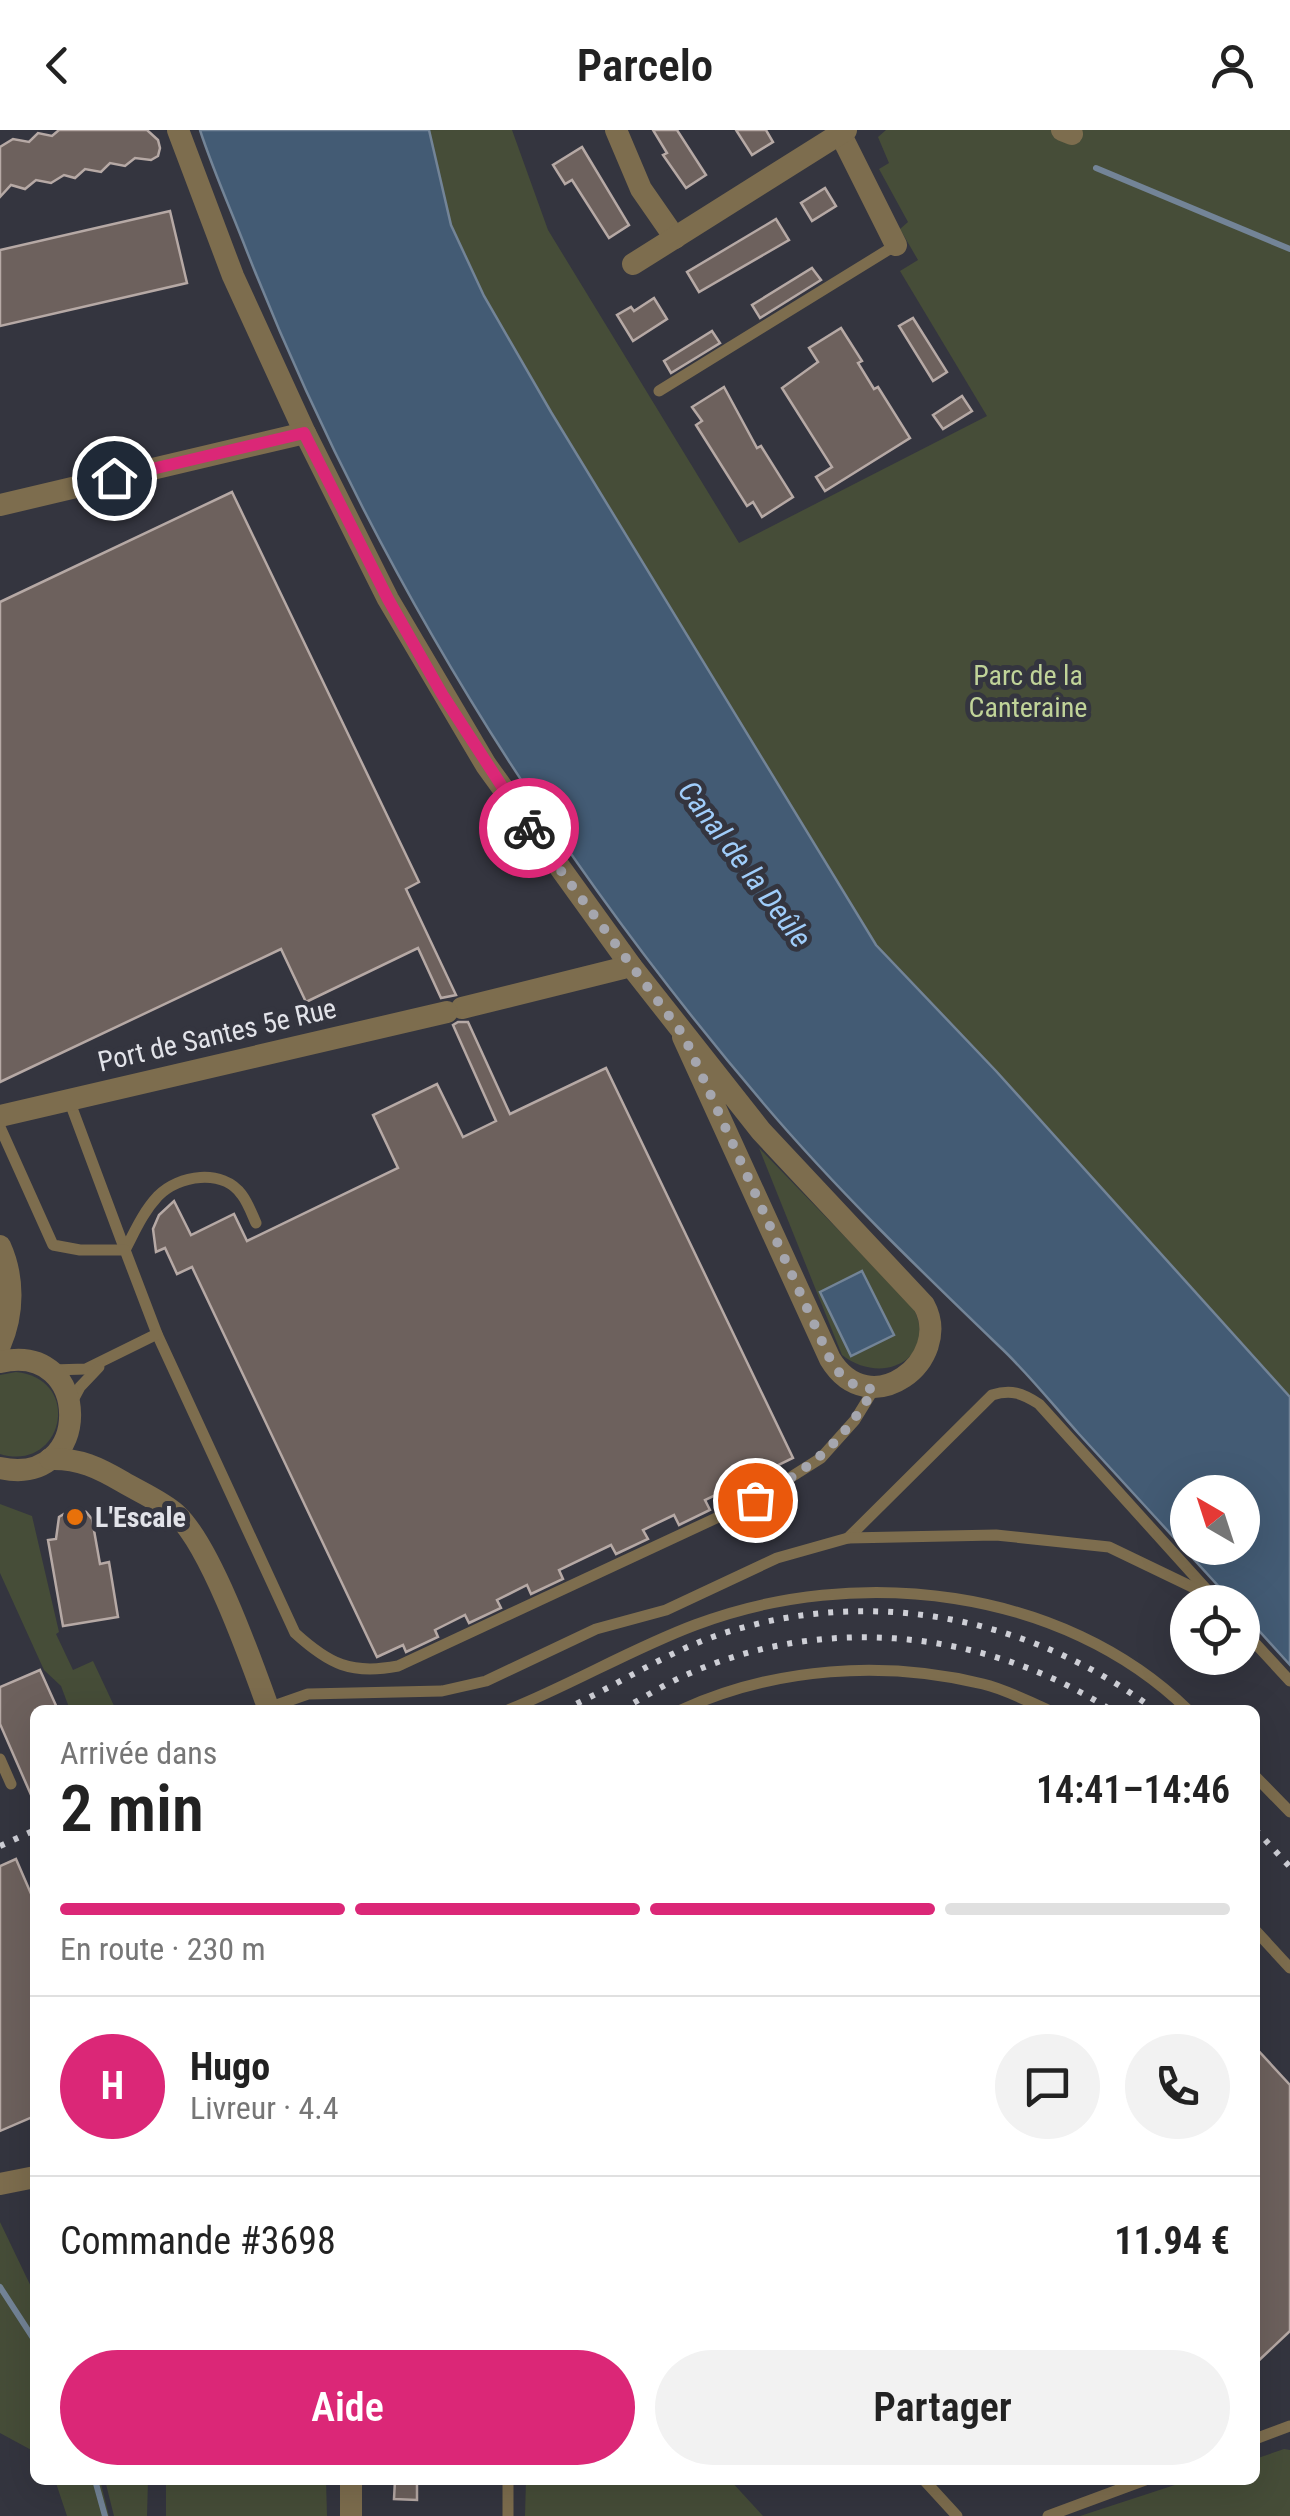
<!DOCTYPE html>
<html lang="fr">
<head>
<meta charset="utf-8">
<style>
  body { margin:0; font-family:"Roboto Condensed",sans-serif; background:#f2f2f2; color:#222; height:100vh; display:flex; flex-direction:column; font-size:38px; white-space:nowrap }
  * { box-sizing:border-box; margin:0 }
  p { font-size:32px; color:#767676 }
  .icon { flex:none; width:55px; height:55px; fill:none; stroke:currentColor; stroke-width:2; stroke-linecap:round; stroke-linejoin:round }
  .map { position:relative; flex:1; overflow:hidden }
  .details { position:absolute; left:30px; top:1575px; width:1230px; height:780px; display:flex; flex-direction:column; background:#fff; border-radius:15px; box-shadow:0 10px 40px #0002 }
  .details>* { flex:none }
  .needle { width:65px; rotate:321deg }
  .fabs { position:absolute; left:1170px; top:1345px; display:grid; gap:20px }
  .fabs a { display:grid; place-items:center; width:90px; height:90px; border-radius:50%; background:#fff; box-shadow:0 10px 40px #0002; font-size:50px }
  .pin { position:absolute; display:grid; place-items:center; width:85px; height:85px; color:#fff; margin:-42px; border:5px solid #fff; border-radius:50%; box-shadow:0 2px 10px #0007 }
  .courier { position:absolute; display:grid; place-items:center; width:100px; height:100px; margin:-50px; border:8px solid #db2777; border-radius:50%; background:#fff; color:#222; box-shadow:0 2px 12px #0007 }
  .head em { font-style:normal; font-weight:600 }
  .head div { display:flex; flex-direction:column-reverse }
  .head { display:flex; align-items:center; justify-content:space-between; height:170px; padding:0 30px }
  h1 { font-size:65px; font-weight:600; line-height:75px }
  .bar { display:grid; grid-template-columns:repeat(4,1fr); gap:15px 10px; align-content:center; height:120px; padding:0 30px }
  .bar i { height:12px; border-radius:8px; background:#e0e0e0 }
  .bar .on { background:#db2777 }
  .bar p { grid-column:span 4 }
  .line { display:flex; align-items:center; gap:25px; padding:0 30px; border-top:2px solid #e0e0e0 }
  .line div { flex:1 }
  .round { display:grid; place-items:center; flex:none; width:105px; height:105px; border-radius:52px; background:#f2f2f2 }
  .button { display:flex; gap:20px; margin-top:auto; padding:20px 30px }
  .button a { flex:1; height:115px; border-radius:60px; background:#db2777; color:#fff; font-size:40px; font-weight:600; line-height:115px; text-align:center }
  .button a+a { background:#f2f2f2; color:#222 }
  header { display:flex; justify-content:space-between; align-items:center; height:130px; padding:0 30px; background:#fff; font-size:45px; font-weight:600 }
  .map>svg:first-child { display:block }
  .green { fill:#464d38 }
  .water { fill:#435b74; stroke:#738497; stroke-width:2.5; fill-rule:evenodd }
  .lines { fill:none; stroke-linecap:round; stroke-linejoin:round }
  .stream { stroke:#738497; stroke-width:6 }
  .building { fill:#6d615d; stroke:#b6a9a5; stroke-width:2.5 }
  .service { stroke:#7d6d4e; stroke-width:11 }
  .minor { stroke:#7d6d4e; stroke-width:22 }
  .rail { stroke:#cecfd6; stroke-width:6; stroke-dasharray:5 10; stroke-linecap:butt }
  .done { stroke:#a5a6ae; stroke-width:10; stroke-dasharray:0 18 }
  .route { stroke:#db2777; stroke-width:12 }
  .food-dot { fill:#e8710a; stroke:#34353f; stroke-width:4 }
  .labels { text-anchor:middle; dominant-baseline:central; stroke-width:10; stroke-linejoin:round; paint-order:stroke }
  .park-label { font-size:28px; fill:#c0d399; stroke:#34353f }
  .street-label { font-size:28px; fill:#e2e3e9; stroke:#34353f }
  .poi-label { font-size:28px; font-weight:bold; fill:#e2e3e9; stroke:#34353f; text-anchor:start }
  .water-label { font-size:30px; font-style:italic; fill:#a0cdfa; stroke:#34353f }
</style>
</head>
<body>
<header><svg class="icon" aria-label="back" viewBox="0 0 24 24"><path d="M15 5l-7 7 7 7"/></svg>Parcelo<svg class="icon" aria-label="person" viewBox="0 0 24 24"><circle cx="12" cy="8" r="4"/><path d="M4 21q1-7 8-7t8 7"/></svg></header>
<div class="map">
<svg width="1290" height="2386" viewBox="0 0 1290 2386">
  <rect width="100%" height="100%" fill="#34353f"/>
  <!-- green -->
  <g class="green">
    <polygon points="429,0 512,0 548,100 739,413 987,286 900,141 918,130 900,99 908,92 879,39 889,33 878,7 886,0 1290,0 1290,1267 996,941 876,815 551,282 484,166 451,95"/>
    <path d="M759,1018l154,159c26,51 -30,80 -71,48z"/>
    <path d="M16,1242c68,7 47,101 -16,82v-79z"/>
    <polygon points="0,1374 32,1386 59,1502 56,1504 73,1540 93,1531 116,1580 70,1580 61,1556 44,1540 0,1443"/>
    <polygon points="0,2092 35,2165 31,2186 35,2195 35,2322 0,2303"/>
    <polygon points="1284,2319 1290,2320 1290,2386 1080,2386 1190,2350 1255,2350 1255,2329"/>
    <polygon points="55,2350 100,2350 109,2386 67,2386"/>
    <polygon points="105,2350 148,2350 147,2386 114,2386"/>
    <polygon points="166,2350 326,2350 327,2386 166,2386"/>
    <polygon points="526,2350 730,2350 763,2386 525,2386"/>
  </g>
  <!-- water -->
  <g class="water">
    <path d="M200,0h229l22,95 33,71 67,116 325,533 120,126 294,326v268l-47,-52 -1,-11h-9c-51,-56 -103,-112 -154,-168 -26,-29 -51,-61 -80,-88 -81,-78 -162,-156 -235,-242 -217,-255 -395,-542 -518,-855 -15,-39 -33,-79 -46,-119zM1188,1362h54v56h-54z"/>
    <polygon points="862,1141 894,1205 851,1226 820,1162"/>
  </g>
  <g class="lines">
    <!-- stream -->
    <g class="stream">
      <polyline points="1096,38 1290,119"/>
      <polyline points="0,2157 35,2211"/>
      <polyline points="95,2350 105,2386"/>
    </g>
  </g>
  <!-- building -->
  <g class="building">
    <polygon points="59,0 147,0 158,10 160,18 158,26 151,30 135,28 125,36 110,33 101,42 85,39 75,48 64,45 51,53 36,50 25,59 11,55 0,67 0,17 13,9 29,12 38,3 52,6"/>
    <polygon points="653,0 677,0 706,45 686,58 663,25 667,23"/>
    <polygon points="736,0 766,0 773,12 752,25"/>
    <polygon points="582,17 629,95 609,108 572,50 565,54 553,35"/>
    <polygon points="825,58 836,76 812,91 801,73"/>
    <polygon points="170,81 187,153 0,196 0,120"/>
    <polygon points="776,89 789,110 699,162 687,142"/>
    <polygon points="812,138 821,150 760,188 752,175"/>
    <polygon points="654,168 667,189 633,211 617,185 631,177 634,181"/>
    <polygon points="913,188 947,242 933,251 899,196"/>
    <polygon points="841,198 862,231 858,233 874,259 878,257 910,308 825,361 816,347 832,337 782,258 818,232 809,218"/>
    <polygon points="712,201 720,213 671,243 664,231"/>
    <polygon points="724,257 757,318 761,316 793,367 762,387 753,372 747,376 696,295 702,291 692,277"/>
    <polygon points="962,266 972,281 943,299 933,285"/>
    <polygon points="232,362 419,752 406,759 456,865 441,868 418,818 306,872 281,819 0,952 0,472"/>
    <polygon points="458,892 468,892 510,984 606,938 793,1328 768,1340 772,1348 750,1362 741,1366 736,1355 705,1370 710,1380 679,1395 674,1385 643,1400 648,1409 616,1424 611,1415 559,1440 563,1449 531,1464 527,1455 497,1470 501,1478 469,1493 465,1485 435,1500 438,1507 406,1522 403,1515 377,1527 192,1137 177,1144 165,1118 156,1122 153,1099 159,1085 174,1071 191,1105 234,1084 247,1111 398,1038 373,985 437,954 463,1007 496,991 453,895"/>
    <polygon points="72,1379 86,1382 92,1389 100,1434 109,1432 118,1487 63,1496 48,1410 56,1409 59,1387"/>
    <polygon points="40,1540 58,1580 35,1580 35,1674 0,1594 0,1557"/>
    <polygon points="16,1729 35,1773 35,1986 0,2001 0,1736"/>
    <polygon points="1255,1917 1290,1955 1290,2201 1255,2234"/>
    <polygon points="395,2350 417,2350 417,2370 394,2369"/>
  </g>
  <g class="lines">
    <!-- service -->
    <g class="service">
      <polyline points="659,261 896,115"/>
      <path d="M69,970l56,150c10,-19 18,-38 33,-54 20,-21 65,-28 84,-1 6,8 10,19 14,28"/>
      <path d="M0,997l53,118 27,5h45l32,84 138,299c34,31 56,42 103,33l357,-166 66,-42 34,-38 19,-31"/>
      <polyline points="52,1240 86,1239 157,1204"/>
      <polyline points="71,1274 80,1257 99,1237"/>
      <path d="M848,1408l144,-143c19,-6 30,-2 47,9l168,186"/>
      <polyline points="1242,1499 1290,1551"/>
      <polyline points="268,1578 308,1564 442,1561 486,1551 596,1499 666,1480 777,1428 848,1408 996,1405 1109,1417 1213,1467 1218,1472"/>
      <path d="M508,1580c63,-25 123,-61 187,-85 161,-61 367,-38 493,85"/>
      <path d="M681,1580c94,-43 203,-50 302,-26 22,5 44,17 65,26"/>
      <polyline points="0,1629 11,1654"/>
      <polyline points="1255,1646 1290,1682"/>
      <polyline points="1255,1800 1290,1838"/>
      <polyline points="1255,2309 1290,2296"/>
      <polyline points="508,2350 508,2386"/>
      <polyline points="924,2350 957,2386"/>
      <polyline points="1048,2386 1145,2350"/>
    </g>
    <!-- minor -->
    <g class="minor">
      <polyline points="178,0 233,146 305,303 388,469 486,635 631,836"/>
      <polyline points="616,0 641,59 675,108"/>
      <polyline points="1062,0 1072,4"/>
      <polyline points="841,5 896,115"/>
      <polyline points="633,134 846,0"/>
      <polyline points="0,375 305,303"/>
      <path d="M462,878l169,-42 130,165 163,174c30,55 -54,120 -94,54l-147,-322"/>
      <polyline points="0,986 447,882"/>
      <path d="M0,1116c14,31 14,67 0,99"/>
      <path d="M0,1232c93,-22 94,127 0,106"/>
      <path d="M50,1329c29,-1 49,9 73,23 17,10 38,19 53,32 35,32 76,149 93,196"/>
      <polyline points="0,2054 35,2047"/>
      <polyline points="351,2386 351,2350"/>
    </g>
    <!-- rail -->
    <g class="rail">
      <path d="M563,1580c49,-22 94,-52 144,-71 153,-56 319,-25 448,71"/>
      <path d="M621,1580c22,-12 44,-26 67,-36 138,-61 297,-44 423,36"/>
      <polyline points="1255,1699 1290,1737"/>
      <polyline points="0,1716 35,1700"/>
    </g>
  </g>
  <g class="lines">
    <!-- done -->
    <path class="done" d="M529,698l155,208 146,323c11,19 22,29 44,30 -35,58 -62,77 -119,111"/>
    <!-- route -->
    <polyline class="route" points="114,348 304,303 388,469 442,564 529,698"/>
  </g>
  <!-- markers -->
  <circle class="food-dot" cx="75" cy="1387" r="10"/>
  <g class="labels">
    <!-- park labels -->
    <g class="park-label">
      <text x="1028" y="545">Parc de la<tspan x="1028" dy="32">Canteraine</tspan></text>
    </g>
    <!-- street labels -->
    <g class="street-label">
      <text transform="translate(217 905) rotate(-13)">Port de Santes 5e Rue</text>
    </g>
    <!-- poi labels -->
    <g class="poi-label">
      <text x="95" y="1387">L'Escale</text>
    </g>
    <!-- water labels -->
    <g class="water-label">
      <text transform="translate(745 734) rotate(53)">Canal de la Deûle</text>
    </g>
  </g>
</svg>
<div class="fabs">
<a><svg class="needle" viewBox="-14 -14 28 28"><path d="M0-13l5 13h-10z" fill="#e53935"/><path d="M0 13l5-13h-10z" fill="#767676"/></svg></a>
<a><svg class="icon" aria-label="locate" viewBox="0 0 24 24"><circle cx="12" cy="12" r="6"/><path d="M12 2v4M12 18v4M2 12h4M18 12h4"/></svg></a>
</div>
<div class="pin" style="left:755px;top:1370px;background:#ea580c"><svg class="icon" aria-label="bag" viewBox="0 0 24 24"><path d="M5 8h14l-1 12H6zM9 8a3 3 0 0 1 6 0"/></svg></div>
<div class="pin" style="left:114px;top:348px;background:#1f2937"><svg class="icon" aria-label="home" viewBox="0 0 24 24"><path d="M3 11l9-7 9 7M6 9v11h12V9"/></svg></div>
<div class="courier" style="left:529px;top:698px"><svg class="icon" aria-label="bike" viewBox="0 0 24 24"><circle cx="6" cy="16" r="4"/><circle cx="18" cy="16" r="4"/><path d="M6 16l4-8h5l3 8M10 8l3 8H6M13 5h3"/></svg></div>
<section class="details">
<div class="head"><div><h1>2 min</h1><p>Arrivée dans</p></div><em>14:41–14:46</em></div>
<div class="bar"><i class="on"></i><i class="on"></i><i class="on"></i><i></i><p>En route · 230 m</p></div>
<div class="line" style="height:180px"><b class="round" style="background:#db2777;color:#fff">H</b><div><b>Hugo</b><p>Livreur · 4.4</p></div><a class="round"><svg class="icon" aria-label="chat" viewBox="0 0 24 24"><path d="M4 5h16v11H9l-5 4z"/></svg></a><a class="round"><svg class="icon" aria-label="phone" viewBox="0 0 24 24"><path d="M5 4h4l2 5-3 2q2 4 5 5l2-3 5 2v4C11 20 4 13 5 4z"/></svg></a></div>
<div class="line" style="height:130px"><div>Commande #3698</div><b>11.94 €</b></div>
<div class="button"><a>Aide</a><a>Partager</a></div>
</section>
</div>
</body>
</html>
